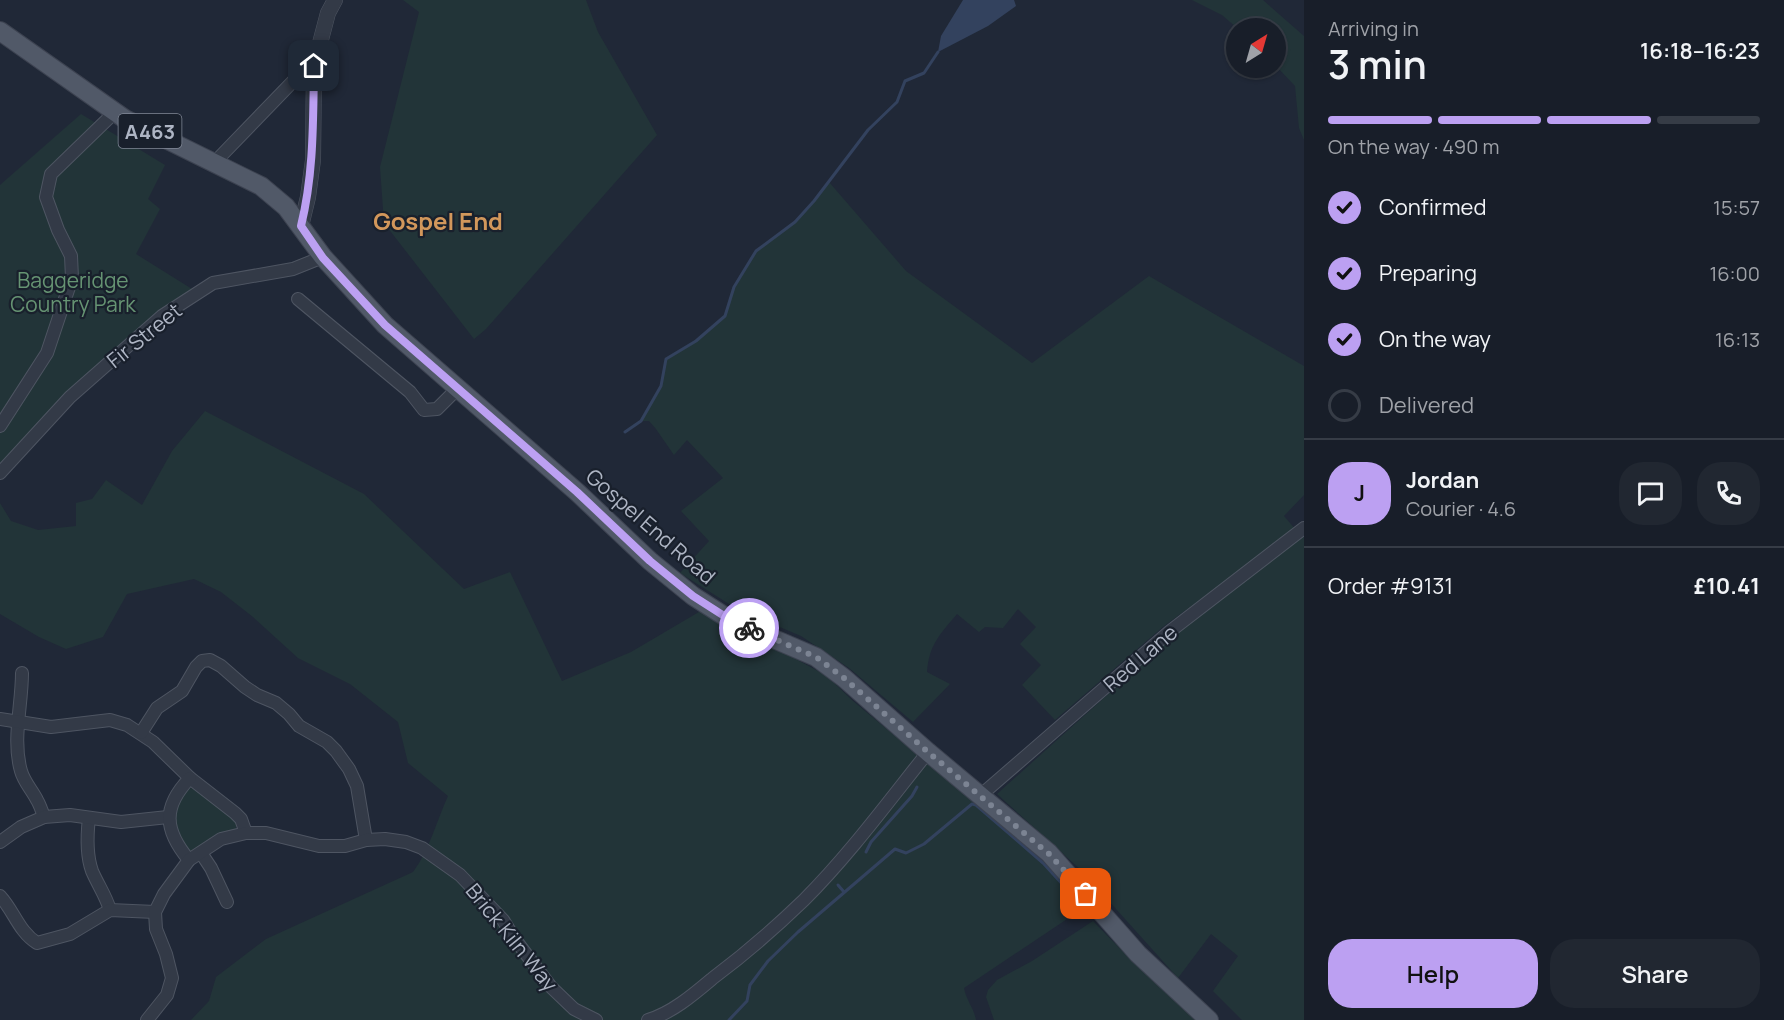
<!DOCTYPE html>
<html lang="en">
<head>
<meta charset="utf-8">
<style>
  body { margin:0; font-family:Manrope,sans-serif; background:#212731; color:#f1f3f6; height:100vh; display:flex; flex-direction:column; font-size:22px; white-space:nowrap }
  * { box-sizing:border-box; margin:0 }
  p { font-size:20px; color:#9fa2a8 }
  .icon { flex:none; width:33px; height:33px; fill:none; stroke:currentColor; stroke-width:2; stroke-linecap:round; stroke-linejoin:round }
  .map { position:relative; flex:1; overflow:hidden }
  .details { display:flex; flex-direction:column; background:#181e29; width:480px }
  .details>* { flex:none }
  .needle { width:39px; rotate:37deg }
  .buttons { position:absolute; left:1226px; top:18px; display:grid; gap:12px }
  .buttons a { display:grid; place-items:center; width:60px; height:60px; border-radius:50%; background:#181e29; box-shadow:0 2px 4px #0004,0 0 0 2px #363c46; font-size:30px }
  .pin { position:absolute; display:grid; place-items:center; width:51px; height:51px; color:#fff; margin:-26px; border-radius:12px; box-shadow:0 3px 9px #0006 }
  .courier { position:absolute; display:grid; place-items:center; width:60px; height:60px; margin:-30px; border:4px solid #bca0f2; border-radius:50%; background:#fff; color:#222; box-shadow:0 2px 8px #0007 }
  .headline em { font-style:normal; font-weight:600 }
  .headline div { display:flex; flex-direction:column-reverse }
  .headline { display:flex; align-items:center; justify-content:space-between; height:102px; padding:0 24px }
  h1 { font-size:39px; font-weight:600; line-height:45px }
  .bar { display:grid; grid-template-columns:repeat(4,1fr); gap:9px 6px; align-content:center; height:72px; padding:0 24px }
  .bar i { height:8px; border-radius:4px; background:#363c46 }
  .bar .active { background:#bca0f2 }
  .bar p { grid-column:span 4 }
  .line { display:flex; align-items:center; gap:15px; padding:0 24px; border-top:2px solid #363c46 }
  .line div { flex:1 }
  .round { display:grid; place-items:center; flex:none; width:63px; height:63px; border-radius:24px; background:#212731 }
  ol { padding:0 24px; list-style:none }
  li { display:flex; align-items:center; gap:18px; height:66px }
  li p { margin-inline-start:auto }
  li .icon { padding:6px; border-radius:50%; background:#bca0f2; color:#111; stroke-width:4 }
  li:last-child { color:#9fa2a8 }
  li i { width:33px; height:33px; border:3px solid #363c46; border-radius:50% }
  .primary-button { display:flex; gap:12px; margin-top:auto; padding:12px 24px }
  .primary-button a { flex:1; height:69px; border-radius:24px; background:#bca0f2; color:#111; font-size:24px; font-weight:600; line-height:69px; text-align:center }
  .primary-button a+a { background:#212731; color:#f1f3f6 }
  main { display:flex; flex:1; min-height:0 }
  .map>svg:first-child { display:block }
  .green { fill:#223438 }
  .water { fill:#33425e }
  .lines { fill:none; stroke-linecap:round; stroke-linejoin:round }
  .stream { stroke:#33425e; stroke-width:3 }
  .minor-casing { stroke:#4e5562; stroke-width:14 }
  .tertiary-casing { stroke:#4e5562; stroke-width:16 }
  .primary-casing { stroke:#3d4351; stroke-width:20 }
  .minor { stroke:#333a47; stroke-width:12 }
  .tertiary { stroke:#333a47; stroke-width:15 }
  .primary { stroke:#515968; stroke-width:18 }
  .done { stroke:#7c8493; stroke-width:6; stroke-dasharray:0 10.8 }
  .route { stroke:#bca0f2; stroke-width:8 }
  .labels { text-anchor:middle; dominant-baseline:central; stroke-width:4.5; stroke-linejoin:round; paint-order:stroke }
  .shield { fill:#19202c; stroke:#818896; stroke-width:1.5 }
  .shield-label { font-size:20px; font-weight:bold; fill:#aeb5c4 }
  .park-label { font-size:21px; fill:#669473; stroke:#19202c }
  .street-label { font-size:21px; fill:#aeb5c4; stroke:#19202c }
  .quarter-label { font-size:24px; font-weight:bold; fill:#d2975b; stroke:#19202c }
</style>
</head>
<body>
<main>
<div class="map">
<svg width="1304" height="1020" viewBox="0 0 1304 1020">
  <rect width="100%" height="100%" fill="#202837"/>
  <!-- green -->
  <g class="green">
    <polygon points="403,0 586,0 598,32 657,135 486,329 474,339 384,223 380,167 419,12"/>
    <polygon points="1192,0 1263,0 1304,36 1304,140 1299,128 1295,86 1275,65 1275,28 1237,28 1222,15"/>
    <polygon points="81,114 165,165 148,199 160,209 136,254 192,289 66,393 0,469 0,185"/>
    <path d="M829,182l77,89 126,92 117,-87 155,90v129l-20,21 12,14 -132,96 -109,94 -33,-35 19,-20 -21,-21 16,-17 -18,-18 -15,19 -18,-1 -6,5 -22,-18c-17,20 -28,31 -30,58l23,12 -37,38 -64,-54 -48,-32 -64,-27 -57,-36 29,-32 -28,-30 42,-33 -36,-38 -13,15 -18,-26 -7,-8h-8l20,-35 5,-27 30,-18 29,-25 9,-29 22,-36 39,-29 19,-21z"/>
    <path d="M205,411l159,83 100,95 46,-17 52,109 69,-29 73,-43 123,67 26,25 122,101 92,85 15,22 -118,79c2,12 10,20 12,32h-785l18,-19 7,-24 50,-38 147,-67c16,-21 24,-52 35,-76l-40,-33 -10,-41 -48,-38 -52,-26 -45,-41 -32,-25 -27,-13 -67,15 -24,43 -37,12 -27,-12 -39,-23v-111l11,18 27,9 38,-4v-23l16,-4 14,-19 36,25 30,-54z"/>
    <polygon points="1304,534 1304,1020 1242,1020 1213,991 1238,956 1211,934 1178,978 1081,870 997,794 1175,634"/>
    <path d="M191,788l6,2 37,29 3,5 -2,6 -40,20 -6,1c-16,-14 -21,-53 2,-63z"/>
    <polygon points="1093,921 1140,969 1199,1020 994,1020 986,997 988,990 997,980 1032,961"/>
  </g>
  <!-- water -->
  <polygon class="water" points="963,0 1014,0 1016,6 988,26 938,52 941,36"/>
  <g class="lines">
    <!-- stream -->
    <g class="stream">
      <polyline points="625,432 641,421 661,386 666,359 696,341 725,316 734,287 756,251 795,222 814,201 868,130 897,102 905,81 924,73 938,52"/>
      <polyline points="866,852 871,842 912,796 917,787"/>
      <polyline points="838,885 844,892"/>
      <polyline points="729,1020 747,1001 750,985 768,961 798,932 895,849 906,853 924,844 972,804 976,805 1043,863 1086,910"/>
    </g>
    <!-- minor casing -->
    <g class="minor-casing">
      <g id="minor">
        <polyline points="214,163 302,72 314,66"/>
        <polyline points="298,299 410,392 424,410 437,409 458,388"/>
        <polyline points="0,426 47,353 72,278 71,256 58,230 46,197 51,174 115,112"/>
        <polyline points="0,473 70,397 162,316 213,283 293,269 323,257"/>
        <path d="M22,673c0,32 -10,67 -1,98 3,11 11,19 16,29 3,5 5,11 7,17"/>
        <polyline points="0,719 51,727 110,720 127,725 153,742 190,778 235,813 241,819 246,833"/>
        <polyline points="141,733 157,708 182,691 196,667 202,661 210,660 221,666 245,687 257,695 276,703 289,714 299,726 327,742 336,751 349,769 357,786 366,840"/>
        <polyline points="981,795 1169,632 1304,528"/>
        <path d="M89,818c-2,17 -3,36 3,53 6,14 14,25 18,39"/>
        <polyline points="0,842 21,827 44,817 70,815 121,822 168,817"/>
        <polyline points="201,853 211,868 227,902"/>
        <path d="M189,860c-25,-30 -27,-53 1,-82"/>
        <path d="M0,896c14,15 19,36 37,47l33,-9 40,-24 45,2"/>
        <polyline points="147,1020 167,995 172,978 166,954 156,929 155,912 164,894 189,860 221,839 246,833 266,833 319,846 345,846 366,840 385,839 406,842 422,848 460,875 503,920 514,938 551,987 574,1009 596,1020"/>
        <path d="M648,1020c24,-7 46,-26 65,-42 32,-24 62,-50 91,-78 45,-45 84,-98 124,-148"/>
      </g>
    </g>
    <!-- tertiary casing -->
    <g class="tertiary-casing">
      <polyline id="tertiary" points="301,226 308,197 313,160 314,66 328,13 335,0"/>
    </g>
    <!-- primary casing -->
    <g class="primary-casing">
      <polyline id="primary" points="0,31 125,119 261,186 286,207 323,257 385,325 577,492 650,561 693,596 732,621 816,657 844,678 928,752 1049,853 1138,954 1209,1020"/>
    </g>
    <!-- minor -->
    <use href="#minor" class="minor"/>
    <!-- tertiary -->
    <use href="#tertiary" class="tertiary"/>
    <!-- primary -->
    <use href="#primary" class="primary"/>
  </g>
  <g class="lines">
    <!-- done -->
    <polyline class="done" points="749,628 816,657 844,678 928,752 1049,854 1086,894"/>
    <!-- route -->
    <path class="route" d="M314,66c-1,55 0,107 -13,160l22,32 62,67 192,167 73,69 43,35 39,25 17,7"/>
  </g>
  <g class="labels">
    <!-- shield labels -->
    <rect class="shield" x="118.5" y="114" width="63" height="34" rx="4.5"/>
    <g class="shield-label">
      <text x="150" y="131">A463</text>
    </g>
    <!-- park labels -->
    <g class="park-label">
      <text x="73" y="280">Baggeridge<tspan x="73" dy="24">Country Park</tspan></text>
    </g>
    <!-- street labels -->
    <g class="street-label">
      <text transform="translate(144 335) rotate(-39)">Fir Street</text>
      <text transform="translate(651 526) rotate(41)">Gospel End Road</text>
      <text transform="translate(1140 658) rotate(-41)">Red Lane</text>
      <text transform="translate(512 937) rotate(51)">Brick Kiln Way</text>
    </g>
    <!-- quarter labels -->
    <g class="quarter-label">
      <text x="438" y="220">Gospel End</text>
    </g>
  </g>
</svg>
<div class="buttons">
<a><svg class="needle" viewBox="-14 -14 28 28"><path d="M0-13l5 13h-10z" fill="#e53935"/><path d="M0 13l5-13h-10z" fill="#9fa2a8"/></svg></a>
</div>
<div class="pin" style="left:1086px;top:894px;background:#ea580c"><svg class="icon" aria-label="bag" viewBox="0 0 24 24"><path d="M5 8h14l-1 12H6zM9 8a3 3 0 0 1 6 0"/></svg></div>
<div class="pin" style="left:314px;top:66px;background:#1f2937"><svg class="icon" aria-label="home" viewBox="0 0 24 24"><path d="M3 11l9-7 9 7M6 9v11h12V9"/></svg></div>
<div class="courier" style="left:749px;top:628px"><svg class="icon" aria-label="bike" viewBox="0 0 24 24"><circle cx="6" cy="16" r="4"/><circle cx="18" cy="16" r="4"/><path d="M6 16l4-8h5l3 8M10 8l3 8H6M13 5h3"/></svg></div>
</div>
<section class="details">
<div class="headline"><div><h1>3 min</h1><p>Arriving in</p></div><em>16:18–16:23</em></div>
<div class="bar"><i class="active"></i><i class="active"></i><i class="active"></i><i></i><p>On the way · 490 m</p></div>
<ol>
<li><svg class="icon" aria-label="check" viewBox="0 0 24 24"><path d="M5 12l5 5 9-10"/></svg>Confirmed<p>15:57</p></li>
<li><svg class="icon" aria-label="check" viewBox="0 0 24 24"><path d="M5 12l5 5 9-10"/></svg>Preparing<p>16:00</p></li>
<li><svg class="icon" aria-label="check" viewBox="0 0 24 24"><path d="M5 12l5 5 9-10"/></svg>On the way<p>16:13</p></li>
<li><i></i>Delivered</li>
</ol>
<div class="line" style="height:108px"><b class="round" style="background:#bca0f2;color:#111">J</b><div><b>Jordan</b><p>Courier · 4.6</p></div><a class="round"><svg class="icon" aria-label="chat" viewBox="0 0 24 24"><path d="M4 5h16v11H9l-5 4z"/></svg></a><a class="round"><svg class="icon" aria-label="phone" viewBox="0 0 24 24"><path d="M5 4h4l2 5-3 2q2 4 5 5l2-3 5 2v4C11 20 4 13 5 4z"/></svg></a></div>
<div class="line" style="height:78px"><div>Order #9131</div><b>£10.41</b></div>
<div class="primary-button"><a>Help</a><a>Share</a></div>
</section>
</main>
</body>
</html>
